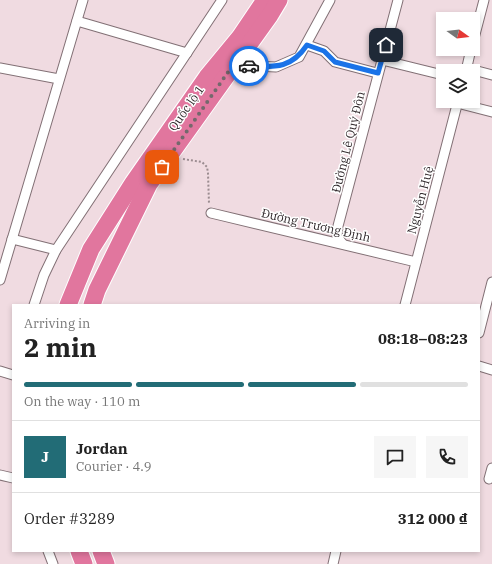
<!DOCTYPE html>
<html lang="en">
<head>
<meta charset="utf-8">
<style>
  body { margin:0; font-family:"IBM Plex Serif",serif; background:#f6f6f6; color:#222; height:100vh; display:flex; flex-direction:column; font-size:15px; white-space:nowrap }
  * { box-sizing:border-box; margin:0 }
  p { font-size:13px; color:#767676 }
  .icon { flex:none; width:22px; height:22px; fill:none; stroke:currentColor; stroke-width:2; stroke-linecap:round; stroke-linejoin:round }
  .map { position:relative; flex:1; overflow:hidden }
  .sheet { position:absolute; left:12px; top:304px; width:468px; height:248px; display:flex; flex-direction:column; background:#fff; border-radius:0px; box-shadow:0 2px 6px #0003 }
  .sheet>* { flex:none }
  .needle { width:26px; rotate:105deg }
  .fabs { position:absolute; left:436px; top:12px; display:grid; gap:8px }
  .fabs a { display:grid; place-items:center; width:44px; height:44px; border-radius:0px; background:#fff; box-shadow:0 2px 6px #0003; font-size:20px }
  .pin { position:absolute; display:grid; place-items:center; width:34px; height:34px; color:#fff; margin:-17px; border-radius:8px; box-shadow:0 2px 6px #0006 }
  .courier { position:absolute; display:grid; place-items:center; width:40px; height:40px; margin:-20px; border:3px solid #1a73e8; border-radius:50%; background:#fff; color:#222; box-shadow:0 1px 5px #0007 }
  .headline em { font-style:normal; font-weight:800 }
  .headline div { display:flex; flex-direction:column-reverse }
  .headline { display:flex; align-items:center; justify-content:space-between; height:68px; padding:0 12px }
  h1 { font-size:26px; font-weight:800; line-height:30px }
  .bar { display:grid; grid-template-columns:repeat(4,1fr); gap:6px 4px; align-content:center; height:48px; padding:0 12px }
  .bar i { height:5px; border-radius:3px; background:#e0e0e0 }
  .bar .current { background:#226c76 }
  .bar p { grid-column:span 4 }
  .line { display:flex; align-items:center; gap:10px; padding:0 12px; border-top:1px solid #e0e0e0 }
  .line div { flex:1 }
  .round { display:grid; place-items:center; flex:none; width:42px; height:42px; border-radius:0px; background:#f6f6f6 }
  .map>svg:first-child { display:block }
  .lines { fill:none; stroke-linecap:round; stroke-linejoin:round }
  .street-casing { stroke:#827075; stroke-width:11 }
  .highway-casing { stroke:#fff; stroke-width:19 }
  .path { stroke:#9b8c90; stroke-width:2; stroke-dasharray:2 2; stroke-linecap:butt }
  .street { stroke:#fff; stroke-width:9 }
  .highway { stroke:#e1769e; stroke-width:17 }
  .done { stroke:#74686c; stroke-width:4; stroke-dasharray:0 7.2 }
  .route { stroke:#1a73e8; stroke-width:5 }
  .labels { text-anchor:middle; dominant-baseline:central; stroke-width:3; stroke-linejoin:round; paint-order:stroke }
  .street-label { font-size:12px; fill:#322a2d; stroke:#fff }
</style>
</head>
<body>
<div class="map">
<svg width="492" height="564" viewBox="0 0 492 564">
  <rect width="100%" height="100%" fill="#f0dbe1"/>
  <g class="lines">
    <!-- street casing -->
    <g class="street-casing">
      <g id="street">
        <polyline points="77,21 187,53"/>
        <polyline points="473,42 484,0"/>
        <polyline points="307,45 324,51 335,62 377,73"/>
        <polyline points="382,60 443,75"/>
        <polyline points="233,65 276,67 299,57 330,0"/>
        <polyline points="0,68 59,79"/>
        <polyline points="466,68 492,75"/>
        <polyline points="466,71 471,49"/>
        <polyline points="457,103 492,112"/>
        <polyline points="211,213 416,262"/>
        <polyline points="12,239 56,250"/>
        <polyline points="342,243 337,237 338,226 398,0"/>
        <polyline points="0,280 83,0"/>
        <polyline points="34,305 44,275 56,250 222,0"/>
        <polyline points="405,305 458,101"/>
        <polyline points="479,333 492,282"/>
        <polyline points="479,366 492,370"/>
        <polyline points="0,371 13,375"/>
        <polyline points="0,475 13,478"/>
        <polyline points="489,479 492,468"/>
        <polyline points="48,551 53,564"/>
        <polyline points="333,564 336,551"/>
      </g>
    </g>
    <!-- highway casing -->
    <g class="highway-casing">
      <g id="highway">
        <polyline points="68,305 91,249 133,183 207,77 240,37 265,0"/>
        <polyline points="92,305 97,290 149,184 270,15 279,0"/>
        <polyline points="79,551 84,564"/>
        <polyline points="101,551 106,564"/>
      </g>
    </g>
    <!-- path -->
    <polyline class="path" points="183,159 202,162 207,167 208,173 209,204"/>
    <!-- street -->
    <use href="#street" class="street"/>
    <!-- highway -->
    <use href="#highway" class="highway"/>
  </g>
  <g class="lines">
    <!-- done -->
    <polyline class="done" points="162,167 233,65 249,66"/>
    <!-- route -->
    <path class="route" d="M249,66c26,1 42,3 58,-21l17,6 11,11 43,11 8,-28"/>
  </g>
  <g class="labels">
    <!-- street labels -->
    <g class="street-label">
      <text transform="translate(186 108) rotate(-55)">Quốc lộ 1</text>
      <text transform="translate(348 142) rotate(-76)">Đường Lê Quý Đôn</text>
      <text transform="translate(420 200) rotate(-75)">Nguyễn Huệ</text>
      <text transform="translate(316 225) rotate(13)">Đường Trương Định</text>
    </g>
  </g>
</svg>
<div class="fabs">
<a><svg class="needle" viewBox="-14 -14 28 28"><path d="M0-13l5 13h-10z" fill="#e53935"/><path d="M0 13l5-13h-10z" fill="#767676"/></svg></a>
<a><svg class="icon" aria-label="layers" viewBox="0 0 24 24"><path d="M12 4l9 5-9 5-9-5zM3 14l9 5 9-5"/></svg></a>
</div>
<div class="pin" style="left:162px;top:167px;background:#ea580c"><svg class="icon" aria-label="bag" viewBox="0 0 24 24"><path d="M5 8h14l-1 12H6zM9 8a3 3 0 0 1 6 0"/></svg></div>
<div class="pin" style="left:386px;top:45px;background:#1f2937"><svg class="icon" aria-label="home" viewBox="0 0 24 24"><path d="M3 11l9-7 9 7M6 9v11h12V9"/></svg></div>
<div class="courier" style="left:249px;top:66px"><svg class="icon" aria-label="car" viewBox="0 0 24 24"><path d="M5 17H2v-5l4-1 3-4h7l3 4 3 1v5h-3M9 17h6M6 11h13"/><circle cx="7" cy="17" r="2"/><circle cx="17" cy="17" r="2"/></svg></div>
<section class="sheet">
<div class="headline"><div><h1>2 min</h1><p>Arriving in</p></div><em>08:18–08:23</em></div>
<div class="bar"><i class="current"></i><i class="current"></i><i class="current"></i><i></i><p>On the way · 110 m</p></div>
<div class="line" style="height:72px"><b class="round" style="background:#226c76;color:#fff">J</b><div><b>Jordan</b><p>Courier · 4.9</p></div><a class="round"><svg class="icon" aria-label="chat" viewBox="0 0 24 24"><path d="M4 5h16v11H9l-5 4z"/></svg></a><a class="round"><svg class="icon" aria-label="phone" viewBox="0 0 24 24"><path d="M5 4h4l2 5-3 2q2 4 5 5l2-3 5 2v4C11 20 4 13 5 4z"/></svg></a></div>
<div class="line" style="height:52px"><div>Order #3289</div><b>312 000 ₫</b></div>
</section>
</div>
</body>
</html>
